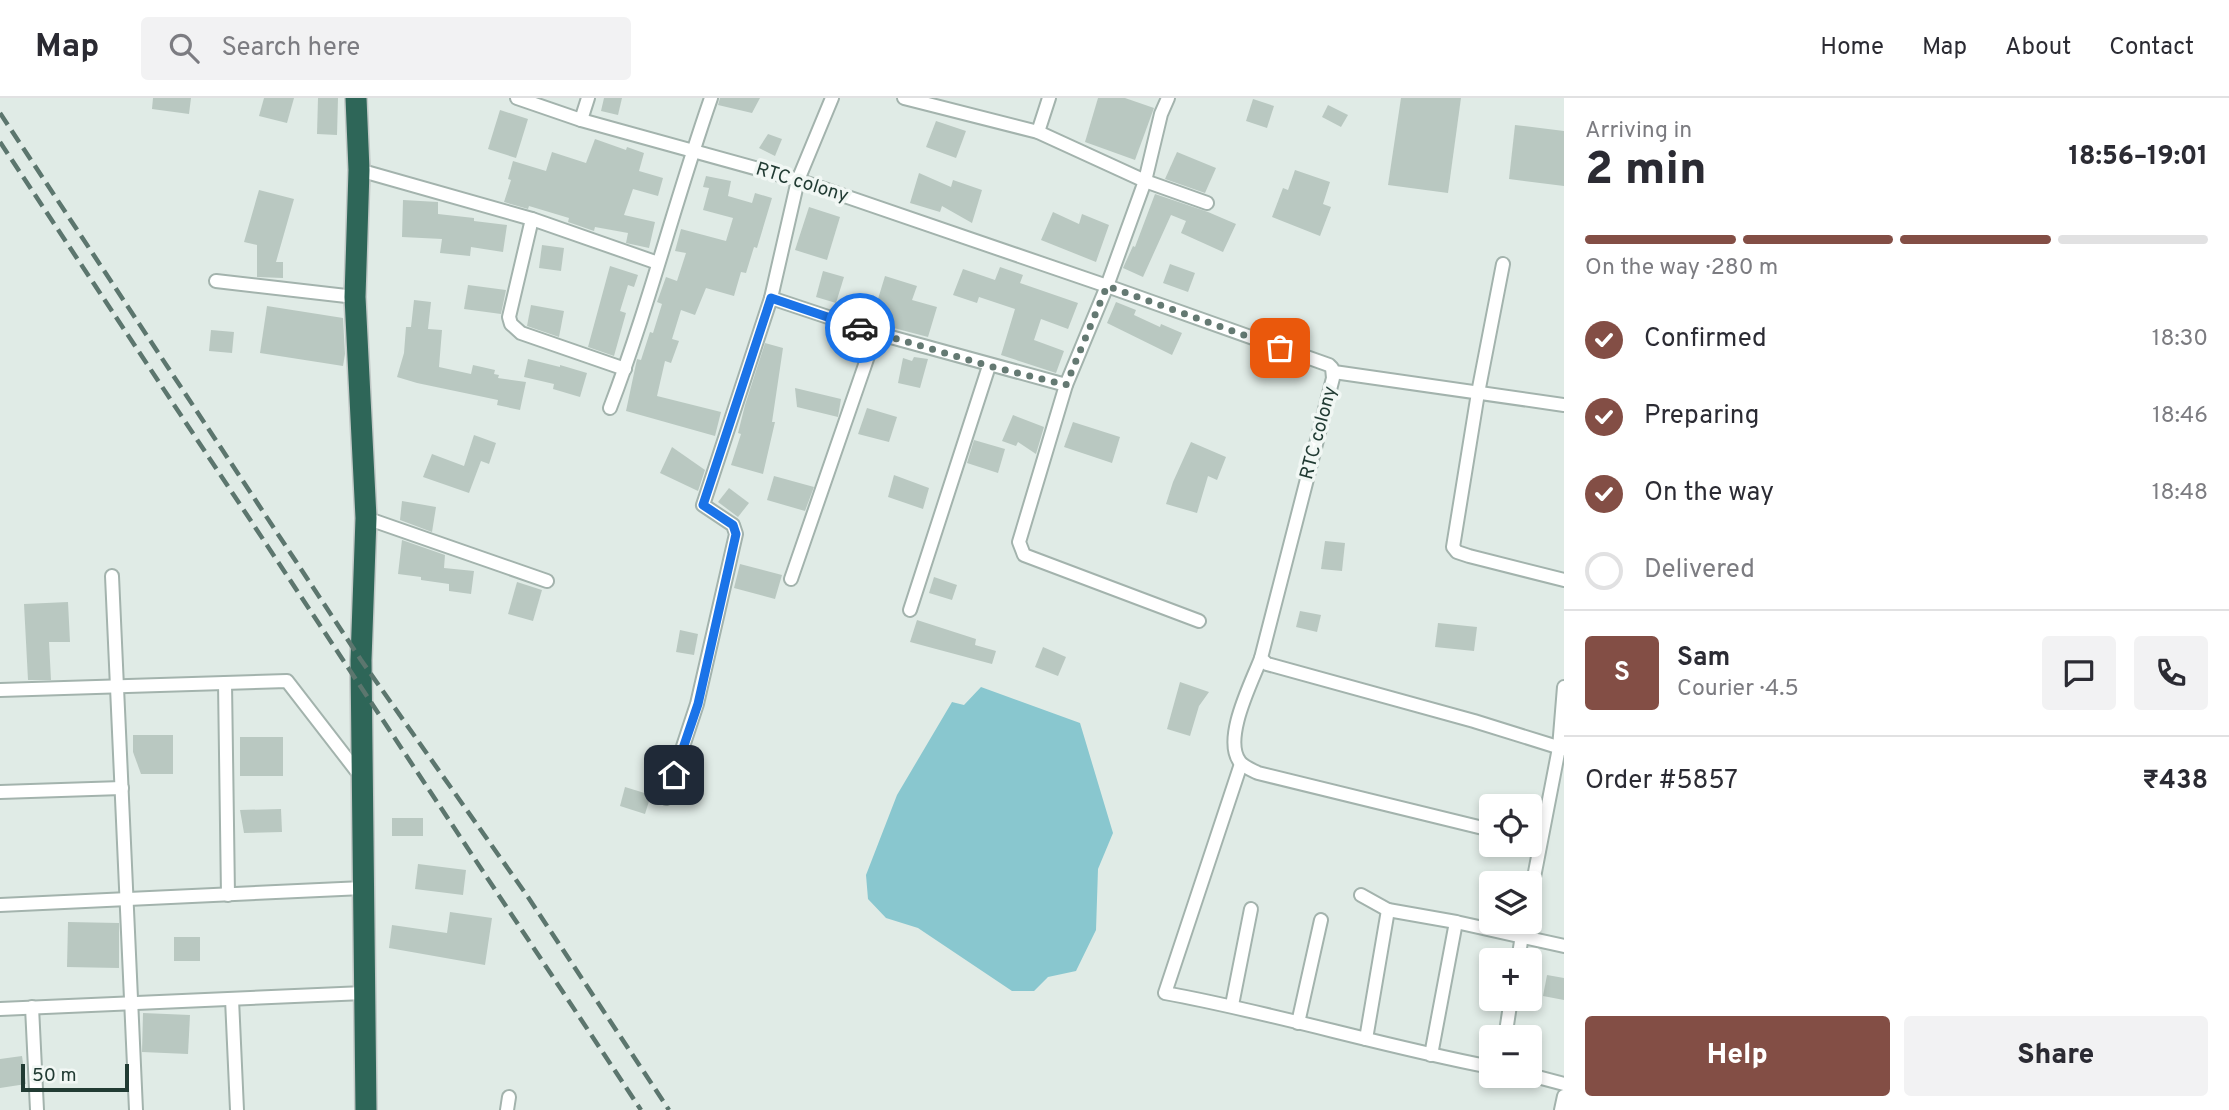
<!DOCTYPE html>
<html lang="en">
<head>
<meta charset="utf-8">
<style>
  body { margin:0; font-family:Overpass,sans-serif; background:#f2f2f3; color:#2b2b33; height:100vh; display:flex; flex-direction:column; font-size:26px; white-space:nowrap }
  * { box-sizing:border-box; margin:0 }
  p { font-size:23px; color:#7c7c81 }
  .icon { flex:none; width:38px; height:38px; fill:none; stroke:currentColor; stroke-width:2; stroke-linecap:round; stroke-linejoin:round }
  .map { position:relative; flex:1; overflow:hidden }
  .sheet { display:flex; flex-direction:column; background:#fff; width:665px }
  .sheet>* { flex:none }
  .fabs { position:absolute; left:1479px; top:696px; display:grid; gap:14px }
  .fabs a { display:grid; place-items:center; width:63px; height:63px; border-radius:7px; background:#fff; box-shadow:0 4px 10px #0003; font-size:35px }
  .scale { position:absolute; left:21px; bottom:18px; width:108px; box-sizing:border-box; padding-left:7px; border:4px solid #213b33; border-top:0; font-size:19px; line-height:24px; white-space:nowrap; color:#213b33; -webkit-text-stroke:5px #f1f7f4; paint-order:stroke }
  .pin { position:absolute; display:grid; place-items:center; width:60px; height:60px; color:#fff; margin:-30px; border-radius:14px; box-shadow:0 4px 10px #0006 }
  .courier { position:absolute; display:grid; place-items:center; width:70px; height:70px; margin:-35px; border:5px solid #1a73e8; border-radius:50%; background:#fff; color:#222; box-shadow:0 2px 9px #0007 }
  .headline em { font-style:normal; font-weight:800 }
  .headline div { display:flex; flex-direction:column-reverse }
  .headline { display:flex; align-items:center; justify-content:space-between; height:119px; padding:0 21px }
  h1 { font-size:46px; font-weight:800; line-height:52px }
  .bar { display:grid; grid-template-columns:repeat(4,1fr); gap:10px 7px; align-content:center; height:84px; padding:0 21px }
  .bar i { height:9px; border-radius:5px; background:#e1e1e2 }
  .bar .current { background:#834e45 }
  .bar p { grid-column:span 4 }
  .line { display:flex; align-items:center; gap:18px; padding:0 21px; border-top:2px solid #e1e1e2 }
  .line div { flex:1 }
  .round { display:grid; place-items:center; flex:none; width:74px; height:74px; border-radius:7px; background:#f2f2f3 }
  ol { padding:0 21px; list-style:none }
  li { display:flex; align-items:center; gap:21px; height:77px }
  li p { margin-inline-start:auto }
  li .icon { padding:7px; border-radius:50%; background:#834e45; color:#fff; stroke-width:4 }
  li:last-child { color:#7c7c81 }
  li i { width:38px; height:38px; border:4px solid #e1e1e2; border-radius:50% }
  .action { display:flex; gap:14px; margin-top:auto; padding:14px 21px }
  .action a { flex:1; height:80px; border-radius:7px; background:#834e45; color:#fff; font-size:28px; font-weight:800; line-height:80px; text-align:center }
  .action a+a { background:#f2f2f3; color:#2b2b33 }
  header { display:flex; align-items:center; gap:42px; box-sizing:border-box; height:98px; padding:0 35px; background:#fff; border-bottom:2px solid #e1e1e2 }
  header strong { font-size:33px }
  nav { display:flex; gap:38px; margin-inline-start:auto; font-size:24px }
  .search { width:490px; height:63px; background:#f2f2f3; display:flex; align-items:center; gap:18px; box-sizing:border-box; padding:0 24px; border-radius:7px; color:#7c7c81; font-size:26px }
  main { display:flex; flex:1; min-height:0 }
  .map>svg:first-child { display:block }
  .water { fill:#89c7cf }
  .building { fill:#b9c8c1 }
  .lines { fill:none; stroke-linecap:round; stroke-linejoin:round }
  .street-casing { stroke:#a3b3ad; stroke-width:16 }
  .highway-casing { stroke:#c1c8c6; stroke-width:24 }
  .street { stroke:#fff; stroke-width:12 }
  .highway { stroke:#2e6658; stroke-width:21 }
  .rail { stroke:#5c766e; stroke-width:4.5; stroke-dasharray:14 7; stroke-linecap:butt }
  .done { stroke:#647972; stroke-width:7; stroke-dasharray:0 12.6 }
  .route { stroke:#1a73e8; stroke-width:9 }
  .labels { text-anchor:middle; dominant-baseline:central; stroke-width:7; stroke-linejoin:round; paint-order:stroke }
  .street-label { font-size:19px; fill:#213b33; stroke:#f1f7f4 }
</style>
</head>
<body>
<header>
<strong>Map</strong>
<div class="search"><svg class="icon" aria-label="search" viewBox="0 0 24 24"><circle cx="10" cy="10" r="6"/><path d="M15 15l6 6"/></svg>Search here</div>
<nav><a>Home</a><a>Map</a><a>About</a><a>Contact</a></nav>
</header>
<main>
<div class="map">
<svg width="1564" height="1012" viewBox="0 0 1564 1012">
  <rect width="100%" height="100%" fill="#e0ebe6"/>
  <!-- water -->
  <polygon class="water" points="981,589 1080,625 1113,735 1098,771 1096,832 1076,873 1048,879 1034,893 1012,893 918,830 886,820 868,801 866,777 897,697 952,604 964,607"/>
  <!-- building -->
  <g class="building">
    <polygon points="153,0 191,0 189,16 152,11"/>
    <polygon points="264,0 294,0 287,25 259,18"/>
    <polygon points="318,0 338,0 337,37 317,36"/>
    <polygon points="604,0 622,0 618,17 601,13"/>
    <polygon points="720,0 760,0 752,15 718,7"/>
    <polygon points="1098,0 1125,0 1154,10 1135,62 1085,44"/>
    <polygon points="1401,0 1461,0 1448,95 1388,87"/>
    <polygon points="1253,1 1274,8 1267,30 1246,23"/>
    <polygon points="1328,7 1348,17 1341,29 1322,19"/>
    <polygon points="500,12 528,21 516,60 488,51"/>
    <polygon points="936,23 966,33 956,60 926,49"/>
    <polygon points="1515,27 1564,33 1564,88 1509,81"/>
    <polygon points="768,36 782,41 775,58 759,50"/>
    <polygon points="595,41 626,52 627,49 644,55 639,73 663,80 658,98 633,91 624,117 655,124 649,150 626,145 628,135 595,129 594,133 568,124 569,120 529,108 528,111 504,104 511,82 508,81 513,63 546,73 552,54 586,65"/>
    <polygon points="1177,54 1216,70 1205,95 1165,81"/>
    <polygon points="1295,72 1330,84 1323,106 1331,109 1320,138 1272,119 1283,90 1288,92"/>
    <polygon points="919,75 951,89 953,82 982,92 972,125 942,108 940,114 910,105"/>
    <polygon points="706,78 731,83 728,98 752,105 755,95 772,100 757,150 754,149 746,175 741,174 734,198 706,190 695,217 681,212 672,241 679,243 671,265 665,263 657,298 721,314 715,338 626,313 637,261 641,262 650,234 653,235 662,206 657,204 666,179 677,183 686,155 675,153 681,131 726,143 733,120 703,112 709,90 703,89"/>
    <polygon points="259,92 294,101 276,164 283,164 283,180 257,179 257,147 244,144"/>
    <polygon points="1155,96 1208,114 1236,126 1223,154 1181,135 1186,123 1171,117 1143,179 1123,170 1133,148 1135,149"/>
    <polygon points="403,102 438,104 438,116 474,120 474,123 507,127 503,154 471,149 470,158 440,155 442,141 402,139"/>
    <polygon points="809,109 840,119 827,162 795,152"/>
    <polygon points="1053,114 1079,126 1082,116 1109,127 1096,164 1041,142"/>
    <polygon points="542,147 564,150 561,173 539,170"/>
    <polygon points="1170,166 1195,175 1188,194 1163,185"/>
    <polygon points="610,168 638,177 634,189 628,187 620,213 626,215 614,258 588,249"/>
    <polygon points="1000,169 1023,177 1020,185 1078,205 1068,231 1041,221 1034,242 1064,253 1056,275 1001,257 1015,211 979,199 977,205 953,197 963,171 995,182"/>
    <polygon points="823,173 844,179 836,205 816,199"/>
    <polygon points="885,178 917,188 912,202 937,209 928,239 871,224"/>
    <polygon points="468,187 506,192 501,216 464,211"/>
    <polygon points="414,202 431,204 428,231 442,232 439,269 471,276 473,267 495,272 494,276 499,277 498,280 526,284 520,312 497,307 498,302 417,285 397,279 404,255 406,229 411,229"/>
    <polygon points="1116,204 1136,212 1134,217 1160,229 1161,226 1182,235 1172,257 1107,225"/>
    <polygon points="531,207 564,213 559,239 527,228"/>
    <polygon points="267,208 343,220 345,256 343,268 260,255"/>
    <polygon points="211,232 234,234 232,255 209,253"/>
    <polygon points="765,245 783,250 772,324 775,324 763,376 731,367 741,336 738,335 745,307"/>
    <polygon points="914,259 928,261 920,290 898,285 903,260 912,263"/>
    <polygon points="528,261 560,269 560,267 587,275 580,299 553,291 554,286 524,279"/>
    <polygon points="795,290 841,301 838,319 797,309"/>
    <polygon points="867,310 897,319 889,344 858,336"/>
    <polygon points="1013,317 1044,329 1036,356 1018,344 1016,348 1002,343"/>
    <polygon points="1073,324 1120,339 1112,365 1064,349"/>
    <polygon points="474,337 496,345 489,366 481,363 469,395 423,379 432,356 464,368"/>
    <polygon points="974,342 1005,351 998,375 967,365"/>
    <polygon points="1191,344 1226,359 1217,382 1208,378 1197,415 1166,406 1173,384"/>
    <polygon points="672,349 705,372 698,393 660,375"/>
    <polygon points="894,377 929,390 923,411 888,399"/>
    <polygon points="774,378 814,389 805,413 767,402"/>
    <polygon points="729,390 749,405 738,419 718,404"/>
    <polygon points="402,403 436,409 432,434 400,422"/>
    <polygon points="402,442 445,457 444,470 474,473 471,496 449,493 449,486 421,482 421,479 398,476"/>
    <polygon points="1325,443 1345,445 1342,473 1321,471"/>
    <polygon points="740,466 782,477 775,501 734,490"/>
    <polygon points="934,479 957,487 952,502 929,495"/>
    <polygon points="517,484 542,492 533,523 508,516"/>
    <polygon points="68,504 70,544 49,544 51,582 28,582 24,506"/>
    <polygon points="1300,513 1321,517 1317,534 1296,529"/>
    <polygon points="917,522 976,541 975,547 996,553 992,566 910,544"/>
    <polygon points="1438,525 1477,529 1474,553 1435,549"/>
    <polygon points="680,532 698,536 694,557 676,554"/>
    <polygon points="1043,549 1066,559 1058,578 1035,569"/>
    <polygon points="1180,584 1209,594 1199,608 1190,638 1167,631"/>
    <polygon points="133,637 173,637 173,676 141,676 133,654"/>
    <rect x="240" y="639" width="43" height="39"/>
    <polygon points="625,689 651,697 645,716 620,708"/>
    <polygon points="281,711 282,734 244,735 240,712"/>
    <rect x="392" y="720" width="31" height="18"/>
    <polygon points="418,766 466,772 463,797 415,791"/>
    <polygon points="450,814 492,820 485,867 389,850 392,827 447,835"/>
    <polygon points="68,824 119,825 119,870 67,869"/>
    <rect x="174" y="839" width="26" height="24"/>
    <polygon points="1547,877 1564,880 1564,902 1543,898"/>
    <polygon points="143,915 190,917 188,956 142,954"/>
    <polygon points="22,958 26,986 0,990 0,961"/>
  </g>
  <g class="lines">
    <!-- street casing -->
    <g class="street-casing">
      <g id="street">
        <polyline points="517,0 581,22 798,82 1107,188 1329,267 1332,270 1333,280 1261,560 1267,566 1474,623 1564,651"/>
        <polyline points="904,0 1038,34 1145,83 1207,105"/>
        <polyline points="1168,0 1161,16 1145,83 1107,188 1066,287 1019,444 1024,457 1199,523"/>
        <polyline points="581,22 588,0"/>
        <polyline points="1038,34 1049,0"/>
        <polyline points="359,72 532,121 658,165"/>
        <polyline points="532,121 509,219 511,226 521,235 625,271"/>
        <polyline points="1503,166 1478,295 1453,449 1457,454 1469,458 1564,482"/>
        <polyline points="216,183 355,199"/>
        <polyline points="771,200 876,235 1066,287"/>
        <polyline points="1334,274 1564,307"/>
        <path d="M610,310c39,-102 65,-207 101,-310"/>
        <polyline points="366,420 547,483"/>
        <polyline points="112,478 136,1012"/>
        <polyline points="791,481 876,235"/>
        <polyline points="910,512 989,268"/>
        <path d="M1261,560c-9,24 -39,81 -21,104 4,5 12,8 18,11l233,57"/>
        <polyline points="225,585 228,797"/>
        <polyline points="0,592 287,583 362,680"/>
        <path d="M1241,666l-76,229c110,20 216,53 326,74"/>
        <polyline points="0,694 122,690"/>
        <polyline points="666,700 697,606 736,436 733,427 703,407 771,200 798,82 832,0"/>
        <polyline points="1361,797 1388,812 1456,824 1564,848"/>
        <polyline points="1530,800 1559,650 1564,589"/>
        <polyline points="0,807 363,790"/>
        <polyline points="1518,863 1524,824"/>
        <polyline points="232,901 237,1012"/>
        <polyline points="1232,907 1251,811"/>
        <polyline points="32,909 37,1012"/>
        <polyline points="0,911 364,895"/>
        <polyline points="1298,925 1321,822"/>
        <polyline points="1505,940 1511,901"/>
        <polyline points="1366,941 1388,812"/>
        <polyline points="1431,957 1456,824"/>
        <polyline points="1530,977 1564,986"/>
        <polyline points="507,1012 509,999"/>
        <polyline points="1561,1012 1564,998"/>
      </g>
    </g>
    <!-- highway casing -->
    <g class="highway-casing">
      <polyline id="highway" points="356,0 359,72 355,199 366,420 361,562 366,1012"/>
    </g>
    <!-- street -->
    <use href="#street" class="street"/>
    <!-- highway -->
    <use href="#highway" class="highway"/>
    <!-- rail -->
    <g class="rail">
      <polyline points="0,15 361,562 528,799 669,1012"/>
      <polyline points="0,44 641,1012"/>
    </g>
  </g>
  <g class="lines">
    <!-- done -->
    <polyline class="done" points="860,230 989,268 1066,287 1107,188 1280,250"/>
    <!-- route -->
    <polyline class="route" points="674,677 698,606 736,436 733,427 703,407 771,200 860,230"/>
  </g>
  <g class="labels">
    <!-- street labels -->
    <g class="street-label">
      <text transform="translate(802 85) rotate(17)">RTC colony</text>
      <text transform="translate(1319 335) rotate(-75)">RTC colony</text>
    </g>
  </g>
</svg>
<div class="fabs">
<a><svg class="icon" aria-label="locate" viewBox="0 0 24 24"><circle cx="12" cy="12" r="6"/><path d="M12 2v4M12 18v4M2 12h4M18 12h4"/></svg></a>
<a><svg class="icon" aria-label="layers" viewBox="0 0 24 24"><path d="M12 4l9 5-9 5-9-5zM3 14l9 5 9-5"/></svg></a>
<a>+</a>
<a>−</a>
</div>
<div class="scale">50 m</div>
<div class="pin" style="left:1280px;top:250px;background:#ea580c"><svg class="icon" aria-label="bag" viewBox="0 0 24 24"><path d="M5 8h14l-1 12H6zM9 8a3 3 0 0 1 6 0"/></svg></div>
<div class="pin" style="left:674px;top:677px;background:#1f2937"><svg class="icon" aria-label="home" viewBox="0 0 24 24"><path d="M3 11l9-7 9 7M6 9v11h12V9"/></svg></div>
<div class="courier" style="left:860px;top:230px"><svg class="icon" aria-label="car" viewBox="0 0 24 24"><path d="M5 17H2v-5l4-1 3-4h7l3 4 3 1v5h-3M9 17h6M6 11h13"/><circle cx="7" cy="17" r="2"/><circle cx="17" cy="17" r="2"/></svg></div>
</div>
<section class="sheet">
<div class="headline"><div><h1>2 min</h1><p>Arriving in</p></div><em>18:56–19:01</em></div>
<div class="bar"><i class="current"></i><i class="current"></i><i class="current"></i><i></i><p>On the way · 280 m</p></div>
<ol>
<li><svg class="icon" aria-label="check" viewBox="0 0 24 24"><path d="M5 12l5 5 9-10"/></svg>Confirmed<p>18:30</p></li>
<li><svg class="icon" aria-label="check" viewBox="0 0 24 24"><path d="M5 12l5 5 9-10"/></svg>Preparing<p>18:46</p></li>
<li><svg class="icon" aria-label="check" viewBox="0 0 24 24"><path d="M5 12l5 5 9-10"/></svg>On the way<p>18:48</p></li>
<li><i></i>Delivered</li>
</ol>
<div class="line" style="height:126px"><b class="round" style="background:#834e45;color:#fff">S</b><div><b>Sam</b><p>Courier · 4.5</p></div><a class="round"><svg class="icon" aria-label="chat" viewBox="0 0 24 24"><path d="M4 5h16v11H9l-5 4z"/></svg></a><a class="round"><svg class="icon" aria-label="phone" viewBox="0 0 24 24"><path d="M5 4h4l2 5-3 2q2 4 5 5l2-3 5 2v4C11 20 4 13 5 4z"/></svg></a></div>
<div class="line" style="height:91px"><div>Order #5857</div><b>₹438</b></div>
<div class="action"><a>Help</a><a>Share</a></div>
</section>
</main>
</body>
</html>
